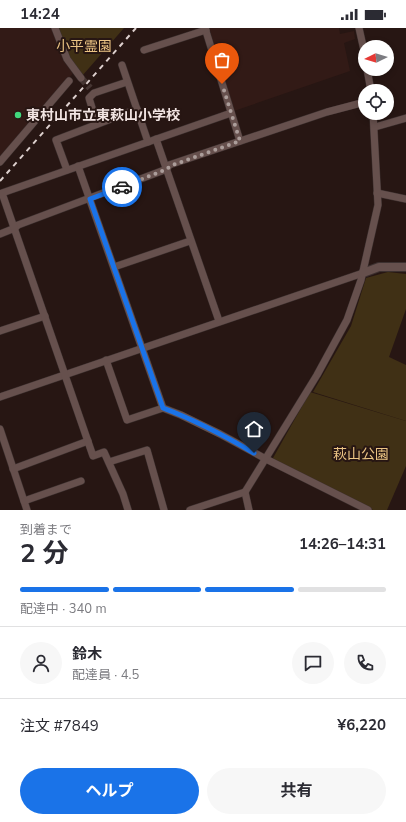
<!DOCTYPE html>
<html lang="ja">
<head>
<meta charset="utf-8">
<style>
  body { margin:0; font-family:"Nunito Sans","Noto Sans JP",sans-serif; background:#f7f7f7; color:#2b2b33; height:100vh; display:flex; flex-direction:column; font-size:15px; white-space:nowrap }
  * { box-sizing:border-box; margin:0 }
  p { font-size:13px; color:#7c7c81 }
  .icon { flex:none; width:22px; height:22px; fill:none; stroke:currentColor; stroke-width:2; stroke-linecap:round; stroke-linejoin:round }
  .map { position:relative; height:482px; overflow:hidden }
  .sheet { display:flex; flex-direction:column; background:#fff; flex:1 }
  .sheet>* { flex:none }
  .needle { width:26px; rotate:265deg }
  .fabs { position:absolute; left:358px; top:12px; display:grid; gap:8px }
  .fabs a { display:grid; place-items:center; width:36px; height:36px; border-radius:50%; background:#fff; box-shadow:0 2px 6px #0003; font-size:20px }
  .pin { position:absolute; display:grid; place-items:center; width:34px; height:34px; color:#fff; margin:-41px -17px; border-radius:50% 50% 50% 0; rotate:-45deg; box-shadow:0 0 4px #0007 }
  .pin .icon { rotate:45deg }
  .courier { position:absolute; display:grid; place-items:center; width:40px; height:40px; margin:-20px; border:3px solid #1a73e8; border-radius:50%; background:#fff; color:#222; box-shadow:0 1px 5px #0007 }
  .head em { font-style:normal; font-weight:700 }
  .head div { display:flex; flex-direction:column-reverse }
  .head { display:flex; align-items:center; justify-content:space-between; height:68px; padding:0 20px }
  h1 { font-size:26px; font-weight:700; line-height:30px }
  .bar { display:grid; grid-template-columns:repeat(4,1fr); gap:6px 4px; align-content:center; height:48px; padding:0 20px }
  .bar i { height:5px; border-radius:3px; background:#e1e1e2 }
  .bar .active { background:#1a73e8 }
  .bar p { grid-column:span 4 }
  .line { display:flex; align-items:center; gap:10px; padding:0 20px; border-top:1px solid #e1e1e2 }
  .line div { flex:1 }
  .round { display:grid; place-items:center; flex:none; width:42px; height:42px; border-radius:21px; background:#f7f7f7 }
  .primary-button { display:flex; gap:8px; margin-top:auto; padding:8px 20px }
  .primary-button a { flex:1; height:46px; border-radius:24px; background:#1a73e8; color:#fff; font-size:16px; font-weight:700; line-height:46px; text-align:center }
  .primary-button a+a { background:#f7f7f7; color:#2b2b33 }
  .status { display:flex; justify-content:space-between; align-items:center; height:28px; padding:0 20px; background:#fff; direction:ltr }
  .status svg { height:11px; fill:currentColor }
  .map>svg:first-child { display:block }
  .built { fill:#321a16 }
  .green { fill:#403015 }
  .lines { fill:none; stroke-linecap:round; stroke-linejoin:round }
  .minor-tunnel { stroke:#453532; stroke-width:7; stroke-dasharray:7 3.5; stroke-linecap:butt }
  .minor-casing { stroke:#3c302f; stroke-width:8 }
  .tertiary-casing { stroke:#3c302f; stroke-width:10 }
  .minor { stroke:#66504d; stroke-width:7 }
  .tertiary { stroke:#66504d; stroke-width:8 }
  .rail { stroke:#ddd0ce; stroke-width:2; stroke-dasharray:5 5; stroke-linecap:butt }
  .done { stroke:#ab9d9a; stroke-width:4; stroke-dasharray:0 7.2 }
  .route { stroke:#1a73e8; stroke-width:5 }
  .poi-dot { fill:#41d77c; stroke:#271613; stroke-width:1.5 }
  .labels { text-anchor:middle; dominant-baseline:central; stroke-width:4; stroke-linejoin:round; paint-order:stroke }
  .park-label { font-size:14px; fill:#ecc484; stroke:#271613 }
  .poi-label { font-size:14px; font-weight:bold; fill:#f2e5e3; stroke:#271613; text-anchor:start }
</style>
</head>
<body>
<div class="status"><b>14:24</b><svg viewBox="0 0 49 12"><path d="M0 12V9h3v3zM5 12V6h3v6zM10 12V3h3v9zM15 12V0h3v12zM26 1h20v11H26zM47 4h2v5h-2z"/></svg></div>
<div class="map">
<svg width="406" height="482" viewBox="0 0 406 482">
  <rect width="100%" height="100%" fill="#271613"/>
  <!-- built -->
  <g class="built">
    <polygon points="0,0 52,0 74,44 0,130"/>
    <polygon points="209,0 339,0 340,6 354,3 355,11 344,15 350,43 234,83"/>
  </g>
  <!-- green -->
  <g class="green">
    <polygon points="57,0 124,0 82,48 69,30"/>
    <polygon points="388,244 406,246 406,281 389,329 406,337 406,393 313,364 351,298 366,250"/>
    <polygon points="310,364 406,393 406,438 387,482 373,482 275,433 273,430"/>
  </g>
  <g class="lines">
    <!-- minor-tunnel -->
    <polyline class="minor-tunnel" points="81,50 90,60"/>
    <!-- minor casing -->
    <g class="minor-casing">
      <g id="minor">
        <polyline points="55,0 67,31 81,50"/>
        <polyline points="205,0 240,113"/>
        <polyline points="359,0 365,27"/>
        <polyline points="144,22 206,2"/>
        <polyline points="122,37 148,114"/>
        <polyline points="367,41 371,63"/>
        <polyline points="97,96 89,70 94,65 127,54"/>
        <polyline points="375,99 406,90"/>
        <polyline points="156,111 219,293"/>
        <polyline points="0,134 69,53"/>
        <polyline points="78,138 163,380"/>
        <polyline points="67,142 56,112 137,81"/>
        <polyline points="377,165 406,171"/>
        <polyline points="0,206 15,200 18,197 167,141 169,137 327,84 365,74"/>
        <polyline points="114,239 190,213"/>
        <polyline points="0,303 45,288"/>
        <polyline points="106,332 127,392 163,380 181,387 220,406 266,431 368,482"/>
        <polyline points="0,369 363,245"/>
        <polyline points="0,401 27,482"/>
        <polyline points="109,434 147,422 164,482"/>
        <polyline points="13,441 88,413"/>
        <polyline points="245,464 249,482"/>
        <polyline points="24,473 81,453"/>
        <polyline points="128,482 123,466 104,424 93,428 2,165 231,85"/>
        <polyline points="190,482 245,464 317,347 347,292 361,252 378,177 373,85"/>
      </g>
    </g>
    <!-- tertiary casing -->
    <g class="tertiary-casing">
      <polyline id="tertiary" points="363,245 379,239 406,239"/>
    </g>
    <!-- minor -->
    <use href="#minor" class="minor"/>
    <!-- tertiary -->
    <use href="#tertiary" class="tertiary"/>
    <!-- rail -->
    <polyline class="rail" points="0,153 136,0"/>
  </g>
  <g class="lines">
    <!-- done -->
    <polyline class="done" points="122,159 167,141 170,138 240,113 222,56"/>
    <!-- route -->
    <path class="route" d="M122,159l-32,12 73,209c32,12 62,28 91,45"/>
  </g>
  <!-- markers -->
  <circle class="poi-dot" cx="18" cy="87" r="4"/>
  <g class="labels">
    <!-- park labels -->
    <g class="park-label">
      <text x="84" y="18">小平霊園</text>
      <text x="361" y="426">萩山公園</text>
    </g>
    <!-- poi labels -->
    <g class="poi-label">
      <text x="26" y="87">東村山市立東萩山小学校</text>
    </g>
  </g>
</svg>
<div class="fabs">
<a><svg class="needle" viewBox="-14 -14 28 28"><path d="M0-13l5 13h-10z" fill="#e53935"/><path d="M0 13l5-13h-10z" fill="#7c7c81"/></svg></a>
<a><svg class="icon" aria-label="locate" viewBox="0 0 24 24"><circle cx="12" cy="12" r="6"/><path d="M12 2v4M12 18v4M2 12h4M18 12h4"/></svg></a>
</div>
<div class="pin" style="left:222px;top:56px;background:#ea580c"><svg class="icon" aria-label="bag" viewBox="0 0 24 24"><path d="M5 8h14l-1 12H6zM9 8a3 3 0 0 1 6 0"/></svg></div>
<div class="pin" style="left:254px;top:425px;background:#1f2937"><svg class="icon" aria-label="home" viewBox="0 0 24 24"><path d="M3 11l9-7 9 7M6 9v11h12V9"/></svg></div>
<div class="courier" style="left:122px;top:159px"><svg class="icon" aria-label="car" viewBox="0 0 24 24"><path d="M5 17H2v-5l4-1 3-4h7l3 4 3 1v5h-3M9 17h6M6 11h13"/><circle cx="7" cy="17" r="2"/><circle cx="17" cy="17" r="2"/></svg></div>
</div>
<section class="sheet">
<div class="head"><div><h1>2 分</h1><p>到着まで</p></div><em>14:26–14:31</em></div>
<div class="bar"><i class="active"></i><i class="active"></i><i class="active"></i><i></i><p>配達中 · 340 m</p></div>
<div class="line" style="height:72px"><a class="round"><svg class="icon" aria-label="person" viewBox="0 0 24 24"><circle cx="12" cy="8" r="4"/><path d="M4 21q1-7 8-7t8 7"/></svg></a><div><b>鈴木</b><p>配達員 · 4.5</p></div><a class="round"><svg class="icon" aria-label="chat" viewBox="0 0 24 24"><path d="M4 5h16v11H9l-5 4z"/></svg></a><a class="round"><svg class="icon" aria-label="phone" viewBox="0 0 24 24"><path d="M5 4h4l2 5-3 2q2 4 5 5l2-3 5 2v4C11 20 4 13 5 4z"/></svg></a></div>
<div class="line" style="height:52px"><div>注文 #7849</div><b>¥6,220</b></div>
<div class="primary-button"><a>ヘルプ</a><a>共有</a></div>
</section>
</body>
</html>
